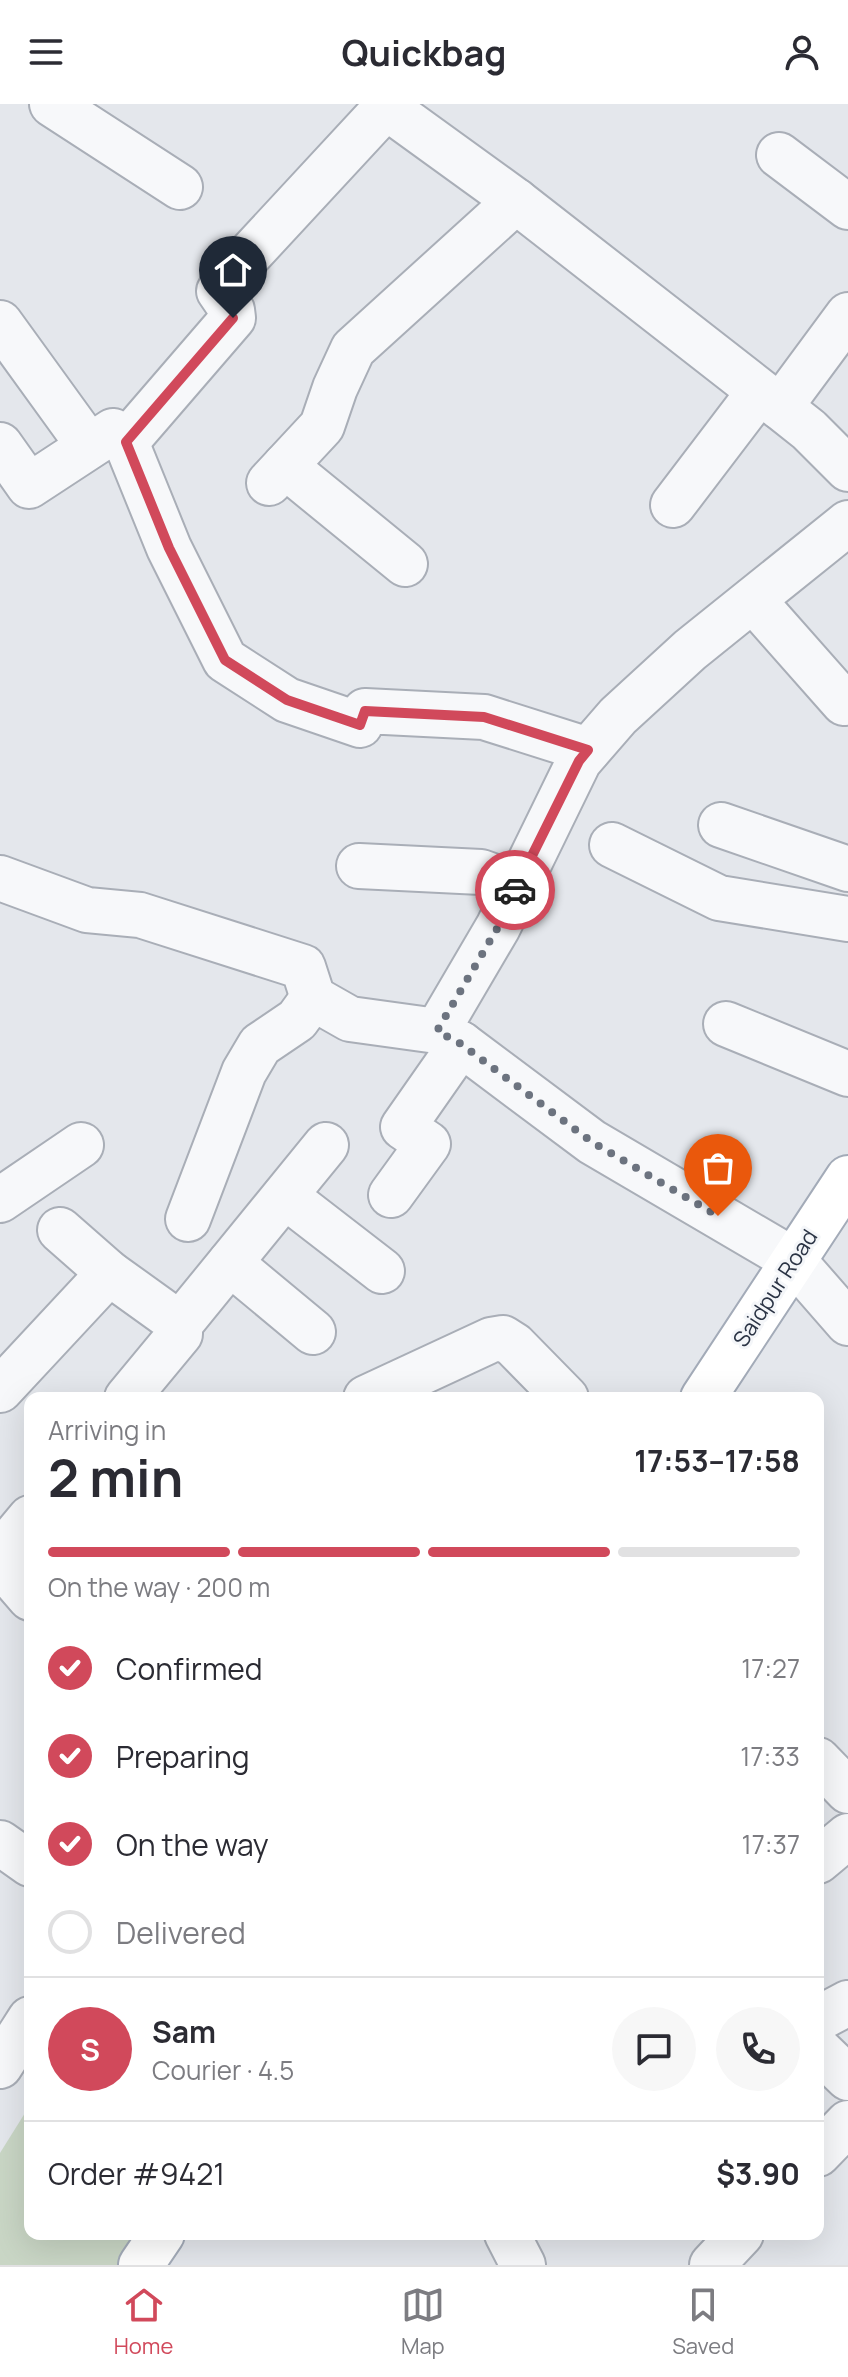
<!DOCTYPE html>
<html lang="en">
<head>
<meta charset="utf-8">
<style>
  body { margin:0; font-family:Manrope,sans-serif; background:#f7f7f7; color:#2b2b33; height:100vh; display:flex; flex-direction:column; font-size:30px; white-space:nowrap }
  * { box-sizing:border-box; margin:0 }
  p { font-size:26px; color:#7c7c81 }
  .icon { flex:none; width:44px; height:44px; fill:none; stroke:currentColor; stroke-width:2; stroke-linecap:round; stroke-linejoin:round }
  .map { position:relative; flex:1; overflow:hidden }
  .sheet { position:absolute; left:24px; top:1288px; width:800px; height:848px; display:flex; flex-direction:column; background:#fff; border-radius:16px; box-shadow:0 8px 32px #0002 }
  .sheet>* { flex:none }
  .pin { position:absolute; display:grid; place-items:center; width:68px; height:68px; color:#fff; margin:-82px -34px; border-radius:50% 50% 50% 0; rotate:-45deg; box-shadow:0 0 8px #0007 }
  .pin .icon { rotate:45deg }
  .courier { position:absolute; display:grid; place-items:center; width:80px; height:80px; margin:-40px; border:6px solid #d1495b; border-radius:50%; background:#fff; color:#222; box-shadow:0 2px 10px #0007 }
  .headline em { font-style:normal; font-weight:700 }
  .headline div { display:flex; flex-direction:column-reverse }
  .headline { display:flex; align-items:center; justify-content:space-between; height:136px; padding:0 24px }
  h1 { font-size:52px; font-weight:700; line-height:60px }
  .bar { display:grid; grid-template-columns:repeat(4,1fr); gap:12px 8px; align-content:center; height:96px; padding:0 24px }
  .bar i { height:10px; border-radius:6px; background:#e1e1e2 }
  .bar .on { background:#d1495b }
  .bar p { grid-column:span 4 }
  .line { display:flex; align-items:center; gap:20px; padding:0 24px; border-top:2px solid #e1e1e2 }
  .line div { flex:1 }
  .round { display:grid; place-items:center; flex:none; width:84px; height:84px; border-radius:42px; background:#f7f7f7 }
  ol { padding:0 24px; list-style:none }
  li { display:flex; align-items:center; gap:24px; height:88px }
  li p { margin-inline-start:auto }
  li .icon { padding:8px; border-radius:50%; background:#d1495b; color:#fff; stroke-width:4 }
  li:last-child { color:#7c7c81 }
  li i { width:44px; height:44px; border:4px solid #e1e1e2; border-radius:50% }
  header { display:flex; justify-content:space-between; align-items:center; height:104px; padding:0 24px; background:#fff; font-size:36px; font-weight:700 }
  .menu { display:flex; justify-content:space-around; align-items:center; height:112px; border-top:2px solid #e1e1e2; background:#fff; font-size:22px; color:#7c7c81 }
  .menu a { display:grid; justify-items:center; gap:4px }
  .menu .on { color:#d1495b }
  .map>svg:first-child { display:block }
  .green { fill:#c9d6c5 }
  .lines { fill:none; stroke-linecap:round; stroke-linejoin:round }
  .minor-casing { stroke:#a9aeb7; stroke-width:48 }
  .major-casing { stroke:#a3abb8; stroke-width:48 }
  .minor { stroke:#f7f8fa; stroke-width:44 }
  .major { stroke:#fff; stroke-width:44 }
  .done { stroke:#6c737f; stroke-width:8; stroke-dasharray:0 14.4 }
  .route { stroke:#d1495b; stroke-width:10 }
  .labels { text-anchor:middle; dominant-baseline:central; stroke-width:6; stroke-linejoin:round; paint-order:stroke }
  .street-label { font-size:22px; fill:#2b3445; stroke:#f4f6f9 }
</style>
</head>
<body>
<header><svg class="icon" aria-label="menu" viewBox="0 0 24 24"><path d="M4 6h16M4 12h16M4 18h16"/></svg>Quickbag<svg class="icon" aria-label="person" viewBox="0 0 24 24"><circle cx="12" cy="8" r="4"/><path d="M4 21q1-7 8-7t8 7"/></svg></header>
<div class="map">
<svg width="848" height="2161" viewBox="0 0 848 2161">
  <rect width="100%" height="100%" fill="#e4e7ec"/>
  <!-- green -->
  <polygon class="green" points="30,2001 30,2130 163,2130 142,2161 0,2161 0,2049"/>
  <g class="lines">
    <!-- minor casing -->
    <g class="minor-casing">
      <g id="minor">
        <polyline points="52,0 180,83"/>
        <polyline points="382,0 516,97 780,303 809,326 848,365"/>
        <polyline points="779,51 848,103"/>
        <polyline points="0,219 89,342"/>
        <polyline points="780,303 848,211"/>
        <polyline points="126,338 233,214 232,206 219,187 225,177 389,0"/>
        <polyline points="0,341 29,382 113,327 126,338 169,444 225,556 287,596 360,621 365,607 484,613 588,646"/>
        <polyline points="285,362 405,460"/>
        <polyline points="269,379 322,322 335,284 353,245 516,97"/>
        <polyline points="673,401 759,288"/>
        <polyline points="753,496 844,599"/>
        <polyline points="721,721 848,765"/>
        <polyline points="612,741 719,794 848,815"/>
        <polyline points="359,762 481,768 517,781"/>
        <polyline points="0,774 87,806 140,811 303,863 313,894 350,915 437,927 461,940 592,1038 793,1156 848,1219"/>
        <polyline points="726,920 848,970"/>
        <polyline points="437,927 498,823 579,657 618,612 690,546 848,419"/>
        <polyline points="391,1091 428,1040 403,1023 461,940"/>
        <polyline points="285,1092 382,1167"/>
        <polyline points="0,1096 81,1041"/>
        <polyline points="188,1115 244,968 260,941 297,916 313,894"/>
        <polyline points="60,1126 109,1169 180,1220 180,1230 127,1294"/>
        <polyline points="230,1159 313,1228"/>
        <polyline points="180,1220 326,1041"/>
        <polyline points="0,1286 109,1169"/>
        <polyline points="366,1294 491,1236 503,1234 514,1241 566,1294"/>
        <polyline points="0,1450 30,1414"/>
        <polyline points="0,1459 30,1494"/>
        <polyline points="818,1656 848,1687"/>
        <polyline points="0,1739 30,1760"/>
        <polyline points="818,1757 848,1732"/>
        <polyline points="818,1915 848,1899"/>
        <polyline points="818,1945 848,1974"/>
        <polyline points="0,1962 30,1915"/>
        <polyline points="818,2050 848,2019"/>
        <polyline points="507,2130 523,2161"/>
        <polyline points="712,2161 741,2130"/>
      </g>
    </g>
    <!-- major casing -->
    <g class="major-casing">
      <g id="major">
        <polyline points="703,1294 848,1074"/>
        <polyline points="141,2161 162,2130"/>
      </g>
    </g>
    <!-- minor -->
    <use href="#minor" class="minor"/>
    <!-- major -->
    <use href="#major" class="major"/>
  </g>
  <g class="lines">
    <!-- done -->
    <polyline class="done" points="515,786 498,823 437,927 461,940 592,1038 718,1112"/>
    <!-- route -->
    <polyline class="route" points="233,214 126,338 169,444 225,556 287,596 360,621 365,607 484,613 588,646 579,657 515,786"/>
  </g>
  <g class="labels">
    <!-- street labels -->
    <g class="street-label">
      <text transform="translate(775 1184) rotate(-57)">Saidpur Road</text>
    </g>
  </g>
</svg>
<div class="pin" style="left:718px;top:1112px;background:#ea580c"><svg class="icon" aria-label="bag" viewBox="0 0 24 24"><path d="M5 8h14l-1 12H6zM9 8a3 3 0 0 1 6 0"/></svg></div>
<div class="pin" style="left:233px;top:214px;background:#1f2937"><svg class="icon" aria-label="home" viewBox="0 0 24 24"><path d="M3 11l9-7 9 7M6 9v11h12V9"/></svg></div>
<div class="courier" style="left:515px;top:786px"><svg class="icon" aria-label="car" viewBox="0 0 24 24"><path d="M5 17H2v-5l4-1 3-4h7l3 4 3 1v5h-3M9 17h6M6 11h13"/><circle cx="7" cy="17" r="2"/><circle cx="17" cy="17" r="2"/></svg></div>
<section class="sheet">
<div class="headline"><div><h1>2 min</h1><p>Arriving in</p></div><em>17:53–17:58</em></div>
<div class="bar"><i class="on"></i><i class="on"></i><i class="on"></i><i></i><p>On the way · 200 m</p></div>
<ol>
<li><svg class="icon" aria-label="check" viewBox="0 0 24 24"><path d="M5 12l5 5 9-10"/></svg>Confirmed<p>17:27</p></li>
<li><svg class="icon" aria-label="check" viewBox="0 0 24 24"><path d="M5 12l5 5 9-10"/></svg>Preparing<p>17:33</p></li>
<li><svg class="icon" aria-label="check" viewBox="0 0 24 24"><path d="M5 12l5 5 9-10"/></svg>On the way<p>17:37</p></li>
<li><i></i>Delivered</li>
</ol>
<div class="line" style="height:144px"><b class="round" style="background:#d1495b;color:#fff">S</b><div><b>Sam</b><p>Courier · 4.5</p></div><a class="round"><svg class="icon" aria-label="chat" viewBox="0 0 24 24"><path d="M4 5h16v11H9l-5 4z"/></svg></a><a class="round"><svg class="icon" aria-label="phone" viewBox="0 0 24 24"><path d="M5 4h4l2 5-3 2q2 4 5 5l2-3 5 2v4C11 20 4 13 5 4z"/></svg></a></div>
<div class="line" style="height:104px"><div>Order #9421</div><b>$3.90</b></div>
</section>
</div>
<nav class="menu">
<a class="on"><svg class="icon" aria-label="home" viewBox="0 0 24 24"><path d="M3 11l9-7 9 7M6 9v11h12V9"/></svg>Home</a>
<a><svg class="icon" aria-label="map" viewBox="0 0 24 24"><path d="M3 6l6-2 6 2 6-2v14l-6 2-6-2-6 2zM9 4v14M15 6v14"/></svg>Map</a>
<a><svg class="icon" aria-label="saved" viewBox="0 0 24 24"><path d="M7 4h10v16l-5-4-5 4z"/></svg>Saved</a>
</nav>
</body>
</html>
